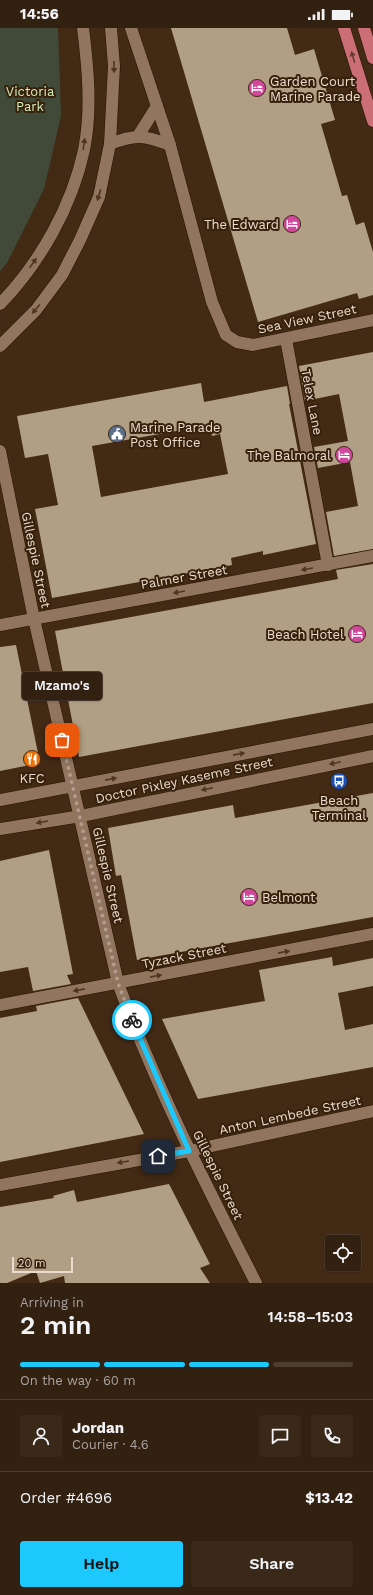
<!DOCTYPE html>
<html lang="en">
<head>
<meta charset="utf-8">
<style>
  body { margin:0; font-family:"Work Sans",sans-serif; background:#3a2819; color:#f1f3f6; height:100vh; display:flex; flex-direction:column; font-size:15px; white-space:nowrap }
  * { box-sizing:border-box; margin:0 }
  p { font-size:13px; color:#a8a39f }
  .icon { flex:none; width:22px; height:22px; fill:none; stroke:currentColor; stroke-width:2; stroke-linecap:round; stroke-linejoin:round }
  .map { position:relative; height:1255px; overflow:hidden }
  .sheet { display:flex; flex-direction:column; background:#322010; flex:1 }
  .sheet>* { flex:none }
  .buttons { position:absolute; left:325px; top:1207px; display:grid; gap:8px }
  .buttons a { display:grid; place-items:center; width:36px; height:36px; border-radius:4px; background:#322010; box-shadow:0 1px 3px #0004,0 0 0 1px #4d3e30; font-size:20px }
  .scale { position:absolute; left:12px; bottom:10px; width:61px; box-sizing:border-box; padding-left:4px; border:2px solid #ebdbcf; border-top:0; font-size:11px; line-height:14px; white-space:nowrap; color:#ebdbcf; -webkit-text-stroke:3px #37210b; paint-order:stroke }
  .pin { position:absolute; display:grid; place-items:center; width:34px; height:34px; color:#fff; margin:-17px; border-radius:8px; box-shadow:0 2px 6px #0006 }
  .courier { position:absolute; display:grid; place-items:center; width:40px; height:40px; margin:-20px; border:3px solid #1dc9fc; border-radius:50%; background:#fff; color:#222; box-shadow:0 1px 5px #0007 }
  .bubble { position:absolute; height:28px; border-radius:4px; background:#322010; box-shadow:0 1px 3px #0004,0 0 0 1px #4d3e30; font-size:13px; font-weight:600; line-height:28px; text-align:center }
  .summary em { font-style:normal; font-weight:600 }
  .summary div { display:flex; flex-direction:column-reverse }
  .summary { display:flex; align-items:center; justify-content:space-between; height:68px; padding:0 20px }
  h1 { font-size:26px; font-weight:600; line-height:30px }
  .bar { display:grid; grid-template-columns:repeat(4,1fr); gap:6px 4px; align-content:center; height:48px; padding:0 20px }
  .bar i { height:5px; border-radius:3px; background:#4d3e30 }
  .bar .selected { background:#1dc9fc }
  .bar p { grid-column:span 4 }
  .line { display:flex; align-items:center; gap:10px; padding:0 20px; border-top:1px solid #4d3e30 }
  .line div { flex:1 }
  .round { display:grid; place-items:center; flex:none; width:42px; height:42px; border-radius:4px; background:#3a2819 }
  .button { display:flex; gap:8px; margin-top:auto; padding:8px 20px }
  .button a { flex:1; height:46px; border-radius:4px; background:#1dc9fc; color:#111; font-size:16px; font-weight:600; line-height:46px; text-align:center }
  .button a+a { background:#3a2819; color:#f1f3f6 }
  .status { display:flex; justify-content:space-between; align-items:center; height:28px; padding:0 20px; background:#322010; direction:ltr }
  .status svg { height:11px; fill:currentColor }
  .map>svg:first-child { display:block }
  .green { fill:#414a38 }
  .building { fill:#b19f85; fill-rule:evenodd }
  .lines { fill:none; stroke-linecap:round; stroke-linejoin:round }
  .minor-casing { stroke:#281200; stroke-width:13 }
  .major-casing { stroke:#281200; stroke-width:13 }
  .minor { stroke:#91755e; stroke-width:12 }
  .major { stroke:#cc6e75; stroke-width:12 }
  .oneway { fill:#6b3c30 }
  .oneway2 { fill:#4e3620 }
  .done { stroke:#b09d8e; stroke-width:4; stroke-dasharray:0 7.2 }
  .route { stroke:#1dc9fc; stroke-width:5 }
  .labels { text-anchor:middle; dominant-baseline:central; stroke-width:4; stroke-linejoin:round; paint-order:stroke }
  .poi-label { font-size:13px; fill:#ebdbcf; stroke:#37210b; text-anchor:start }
  .park-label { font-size:13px; fill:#d2edbb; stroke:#37210b }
  .street-label { font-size:13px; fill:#ebdbcf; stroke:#37210b }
</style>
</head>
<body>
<div class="status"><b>14:56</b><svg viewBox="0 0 49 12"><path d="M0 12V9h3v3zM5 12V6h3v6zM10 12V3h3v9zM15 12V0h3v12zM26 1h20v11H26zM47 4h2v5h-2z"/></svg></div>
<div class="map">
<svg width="373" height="1255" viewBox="0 0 373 1255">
  <rect width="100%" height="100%" fill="#422a15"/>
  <!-- green -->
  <polygon class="green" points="0,0 58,0 61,88 44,161 7,235 0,243"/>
  <!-- building -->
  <g class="building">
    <polygon points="171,0 287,0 295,27 314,21 335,92 321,96 342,168 347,167 356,197 364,194 373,224 373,267 359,271 357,265 258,294"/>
    <polygon points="373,324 373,521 334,528 326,484 358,478 350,434 318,440 314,419 348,413 339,366 305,373 299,338"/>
    <path d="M201,355l3,19 83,-16 3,18h-1l27,140 -53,11v-4l-32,7 1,7 -180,33 -17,-89 23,-4 -10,-51 -23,4 -8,-42zM210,397l2,11 8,-2 8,40 -127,23 -9,-51z"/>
    <polygon points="373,536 373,675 79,729 55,603 338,551 336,542"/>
    <polygon points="16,617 40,735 0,743 0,619"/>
    <polygon points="373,765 373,889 137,932 121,847 116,848 108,800 233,777 235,790"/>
    <polygon points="49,822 73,946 67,947 71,956 33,963 28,939 0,944 0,833"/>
    <polygon points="332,929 333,938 373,930 373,958 338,965 345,1002 373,996 373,1039 198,1071 162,991 265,973 259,942"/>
    <polygon points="78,970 144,1106 0,1134 0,990 37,983 36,978"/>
    <polygon points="169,1156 210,1236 200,1240 210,1255 65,1255 64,1248 40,1255 36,1243 7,1255 0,1255 0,1179 54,1170 53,1168 74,1162 77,1174"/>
  </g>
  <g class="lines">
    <!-- minor casing -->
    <g class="minor-casing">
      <g id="minor">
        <polyline points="131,0 170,117 212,274 226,307 237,314 253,317 373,292"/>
        <polyline points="138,108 157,78"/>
        <path d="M110,116c25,-10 34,-9 60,1"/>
        <path d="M0,276c40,-41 72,-98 84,-154 8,-40 4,-82 -1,-122"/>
        <polyline points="286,311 328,537"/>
        <polyline points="0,318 36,282 62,247 80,212 99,169 110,116 114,38 111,0"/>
        <path d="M0,423l34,168 84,364c38,104 88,202 138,300"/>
        <polyline points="0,597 373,528"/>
        <polyline points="0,772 373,701"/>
        <polyline points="0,801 81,788 373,728"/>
        <polyline points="0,977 373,906"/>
        <polyline points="0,1157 189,1123 373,1083"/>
      </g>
    </g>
    <!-- major casing -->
    <g class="major-casing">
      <g id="major">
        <polyline points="344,0 373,93"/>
        <polyline points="364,0 373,30"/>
      </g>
    </g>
    <!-- minor -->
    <use href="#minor" class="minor"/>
    <!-- major -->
    <use href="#major" class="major"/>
  </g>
  <!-- one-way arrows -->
  <defs><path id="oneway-solid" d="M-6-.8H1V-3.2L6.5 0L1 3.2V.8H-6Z"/></defs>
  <use class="oneway" href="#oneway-solid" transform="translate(353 29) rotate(-107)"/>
  <g class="oneway2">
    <use href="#oneway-solid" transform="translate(114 39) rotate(89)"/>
    <use href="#oneway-solid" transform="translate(84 116) rotate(-82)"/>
    <use href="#oneway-solid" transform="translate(99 167) rotate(107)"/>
    <use href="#oneway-solid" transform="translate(33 235) rotate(-55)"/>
    <use href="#oneway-solid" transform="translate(36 281) rotate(130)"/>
    <use href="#oneway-solid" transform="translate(307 541) rotate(170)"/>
    <use href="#oneway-solid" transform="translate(179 564) rotate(170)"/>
    <use href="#oneway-solid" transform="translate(239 726) rotate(-11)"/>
    <use href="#oneway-solid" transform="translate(335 735) rotate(168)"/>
    <use href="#oneway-solid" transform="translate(111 751) rotate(-11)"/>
    <use href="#oneway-solid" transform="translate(207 761) rotate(168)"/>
    <use href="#oneway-solid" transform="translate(42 794) rotate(170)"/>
    <use href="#oneway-solid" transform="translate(284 924) rotate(-11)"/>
    <use href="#oneway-solid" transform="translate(156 948) rotate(-11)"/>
    <use href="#oneway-solid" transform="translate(79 962) rotate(169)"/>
    <use href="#oneway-solid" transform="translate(123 1134) rotate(170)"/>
  </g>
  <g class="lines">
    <!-- done -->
    <polyline class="done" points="62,712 118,955 132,992"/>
    <!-- route -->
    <polyline class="route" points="132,992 189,1123 158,1128"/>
  </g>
  <!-- icons -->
  <defs>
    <g id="hotel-disc" transform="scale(0.9)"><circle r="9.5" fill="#d1479c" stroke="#37210b"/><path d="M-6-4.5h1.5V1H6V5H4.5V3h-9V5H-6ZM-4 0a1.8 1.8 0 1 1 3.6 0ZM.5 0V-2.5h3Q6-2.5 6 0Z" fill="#fff"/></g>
    <g id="civic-disc" transform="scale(0.9)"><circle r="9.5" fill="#5c6f8a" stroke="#37210b"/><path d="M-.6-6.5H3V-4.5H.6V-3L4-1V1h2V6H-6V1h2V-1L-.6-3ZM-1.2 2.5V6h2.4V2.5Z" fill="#fff"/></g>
    <g id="restaurant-disc" transform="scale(0.9)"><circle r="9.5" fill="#e8710a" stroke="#37210b"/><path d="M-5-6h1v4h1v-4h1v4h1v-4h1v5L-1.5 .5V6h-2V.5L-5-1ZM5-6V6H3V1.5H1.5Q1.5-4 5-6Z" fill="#fff"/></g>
    <g id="bus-disc" transform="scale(0.9)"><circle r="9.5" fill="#1a4fb4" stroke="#37210b"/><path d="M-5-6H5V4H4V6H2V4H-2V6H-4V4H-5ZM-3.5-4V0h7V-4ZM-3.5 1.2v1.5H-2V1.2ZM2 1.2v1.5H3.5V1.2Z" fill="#fff"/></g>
  </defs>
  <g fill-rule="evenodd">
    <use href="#hotel-disc" x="257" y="60"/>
    <use href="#hotel-disc" x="292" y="196"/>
    <use href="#civic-disc" x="117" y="406"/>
    <use href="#hotel-disc" x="344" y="427"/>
    <use href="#hotel-disc" x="357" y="606"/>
    <use href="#restaurant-disc" x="32" y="731"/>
    <use href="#bus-disc" x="339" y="753"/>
    <use href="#hotel-disc" x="249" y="869"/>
  </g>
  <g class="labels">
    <!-- poi labels -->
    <g class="poi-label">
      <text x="270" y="53">Garden Court<tspan x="270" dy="15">Marine Parade</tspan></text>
      <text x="279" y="196" text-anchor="end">The Edward</text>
      <text x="130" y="399">Marine Parade<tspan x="130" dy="15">Post Office</tspan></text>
      <text x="331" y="427" text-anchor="end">The Balmoral</text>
      <text x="344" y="606" text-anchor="end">Beach Hotel</text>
      <text x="32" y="750" text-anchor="middle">KFC</text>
      <text x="339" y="772" text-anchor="middle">Beach<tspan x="339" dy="15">Terminal</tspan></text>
      <text x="262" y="869">Belmont</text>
    </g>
    <!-- park labels -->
    <g class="park-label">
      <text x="30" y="63">Victoria<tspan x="30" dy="15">Park</tspan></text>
    </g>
    <!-- street labels -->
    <g class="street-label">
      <text transform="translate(307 291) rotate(-12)">Sea View Street</text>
      <text transform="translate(312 374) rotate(79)">Telex Lane</text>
      <text transform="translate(36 532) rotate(78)">Gillespie Street</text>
      <text transform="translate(184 549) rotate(-10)">Palmer Street</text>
      <text transform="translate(184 752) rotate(-12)">Doctor Pixley Kaseme Street</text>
      <text transform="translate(108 847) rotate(77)">Gillespie Street</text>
      <text transform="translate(184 928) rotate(-11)">Tyzack Street</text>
      <text transform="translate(290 1087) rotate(-12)">Anton Lembede Street</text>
      <text transform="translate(218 1147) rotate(64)">Gillespie Street</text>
    </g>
  </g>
</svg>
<div class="buttons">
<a><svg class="icon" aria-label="locate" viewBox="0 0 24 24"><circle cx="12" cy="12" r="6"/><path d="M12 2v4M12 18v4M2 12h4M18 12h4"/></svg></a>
</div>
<div class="scale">20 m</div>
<div class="pin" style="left:62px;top:712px;background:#ea580c"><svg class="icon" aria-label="bag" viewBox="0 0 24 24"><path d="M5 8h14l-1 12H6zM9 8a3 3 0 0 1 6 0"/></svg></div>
<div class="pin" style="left:158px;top:1128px;background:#1f2937"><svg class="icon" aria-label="home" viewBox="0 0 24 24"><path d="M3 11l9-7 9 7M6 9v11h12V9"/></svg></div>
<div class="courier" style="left:132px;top:992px"><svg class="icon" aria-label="bike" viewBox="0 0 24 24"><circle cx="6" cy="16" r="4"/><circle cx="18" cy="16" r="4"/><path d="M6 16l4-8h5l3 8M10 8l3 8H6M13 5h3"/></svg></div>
<div class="bubble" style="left:22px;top:644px;width:80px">Mzamo's</div>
</div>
<section class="sheet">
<div class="summary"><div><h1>2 min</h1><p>Arriving in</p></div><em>14:58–15:03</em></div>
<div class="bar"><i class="selected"></i><i class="selected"></i><i class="selected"></i><i></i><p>On the way · 60 m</p></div>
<div class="line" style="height:72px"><a class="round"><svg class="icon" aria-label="person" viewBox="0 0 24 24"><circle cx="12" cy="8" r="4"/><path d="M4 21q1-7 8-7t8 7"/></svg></a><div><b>Jordan</b><p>Courier · 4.6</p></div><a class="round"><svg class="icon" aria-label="chat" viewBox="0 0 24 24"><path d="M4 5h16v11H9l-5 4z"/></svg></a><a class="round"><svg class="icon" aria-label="phone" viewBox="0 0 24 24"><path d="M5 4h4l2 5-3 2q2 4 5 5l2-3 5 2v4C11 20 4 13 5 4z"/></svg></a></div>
<div class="line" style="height:52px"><div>Order #4696</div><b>$13.42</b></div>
<div class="button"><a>Help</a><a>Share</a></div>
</section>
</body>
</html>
